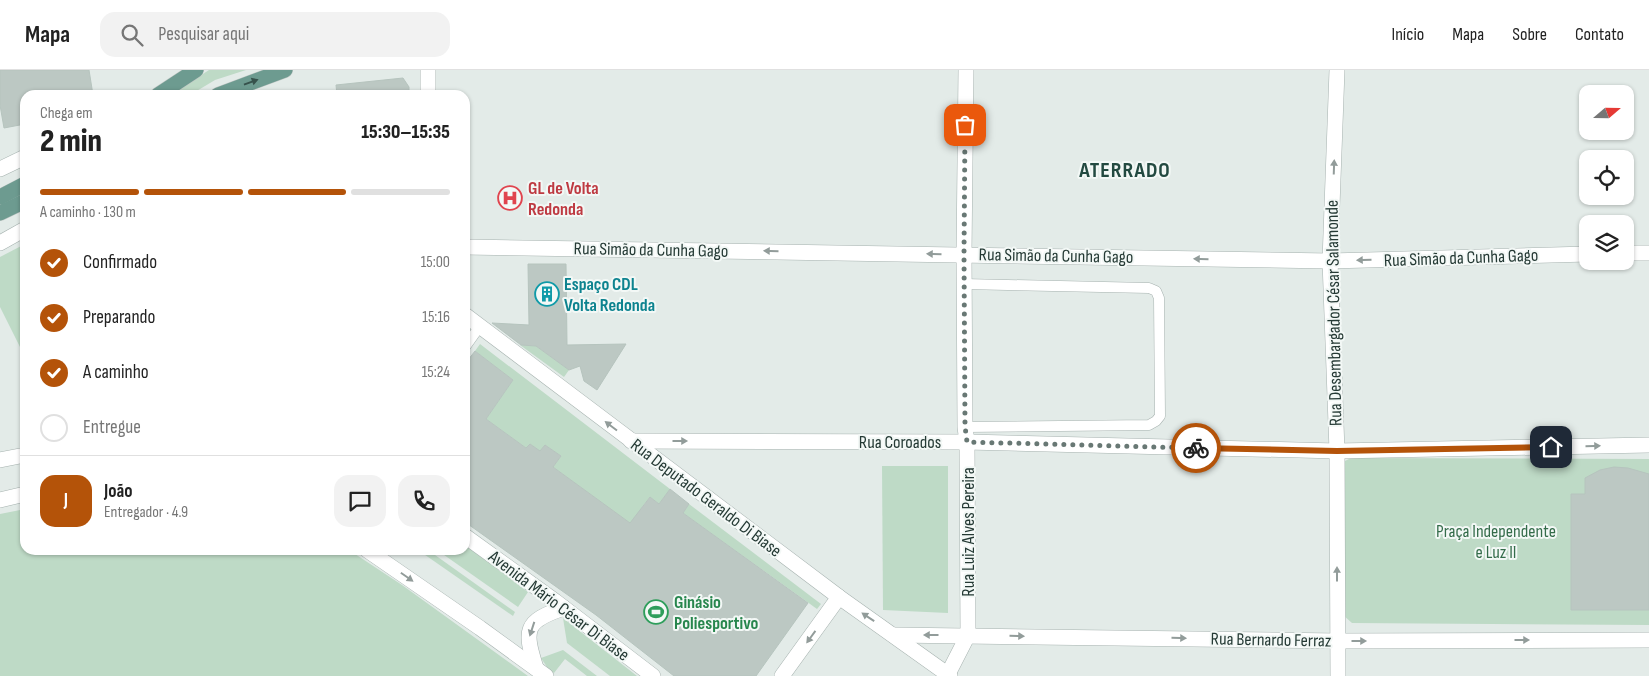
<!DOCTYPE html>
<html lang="pt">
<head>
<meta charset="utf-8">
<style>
  body { margin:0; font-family:"Sofia Sans Condensed",sans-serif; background:#f2f2f2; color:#222; height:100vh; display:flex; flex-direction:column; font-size:19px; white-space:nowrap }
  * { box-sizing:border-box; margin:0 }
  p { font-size:16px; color:#767676 }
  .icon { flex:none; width:28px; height:28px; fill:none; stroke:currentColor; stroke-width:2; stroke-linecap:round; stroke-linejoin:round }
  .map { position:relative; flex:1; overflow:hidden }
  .side { position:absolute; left:20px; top:20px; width:450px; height:465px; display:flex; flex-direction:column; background:#fff; border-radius:15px; box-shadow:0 1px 4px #0004 }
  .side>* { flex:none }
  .needle { width:32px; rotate:70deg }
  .fabs { position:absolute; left:1579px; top:15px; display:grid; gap:10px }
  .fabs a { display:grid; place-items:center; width:55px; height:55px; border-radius:10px; background:#fff; box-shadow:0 1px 4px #0004; font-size:25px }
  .pin { position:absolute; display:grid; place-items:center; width:42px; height:42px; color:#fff; margin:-21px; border-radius:10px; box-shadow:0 2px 8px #0006 }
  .courier { position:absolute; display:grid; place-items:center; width:50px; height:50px; margin:-25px; border:4px solid #b45309; border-radius:50%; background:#fff; color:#222; box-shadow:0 1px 6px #0007 }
  .head em { font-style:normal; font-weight:800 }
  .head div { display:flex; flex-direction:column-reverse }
  .head { display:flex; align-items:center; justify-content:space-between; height:85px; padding:0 20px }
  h1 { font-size:32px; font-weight:800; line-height:38px }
  .bar { display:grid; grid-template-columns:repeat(4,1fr); gap:8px 5px; align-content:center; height:60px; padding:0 20px }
  .bar i { height:6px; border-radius:4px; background:#e0e0e0 }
  .bar .selected { background:#b45309 }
  .bar p { grid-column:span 4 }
  .line { display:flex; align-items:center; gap:12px; padding:0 20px; border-top:1px solid #e0e0e0 }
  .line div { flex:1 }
  .round { display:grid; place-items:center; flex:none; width:52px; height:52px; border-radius:15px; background:#f2f2f2 }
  ol { padding:0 20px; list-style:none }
  li { display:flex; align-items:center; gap:15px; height:55px }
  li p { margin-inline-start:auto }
  li .icon { padding:5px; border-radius:50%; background:#b45309; color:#fff; stroke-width:4 }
  li:last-child { color:#767676 }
  li i { width:28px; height:28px; border:2px solid #e0e0e0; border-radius:50% }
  header { display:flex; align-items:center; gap:30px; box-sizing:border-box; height:70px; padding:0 25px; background:#fff; border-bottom:1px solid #e0e0e0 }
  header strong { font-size:24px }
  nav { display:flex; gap:28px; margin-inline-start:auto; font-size:18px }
  .search { width:350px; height:45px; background:#f2f2f2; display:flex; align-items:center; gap:12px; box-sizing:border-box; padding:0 18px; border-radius:15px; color:#767676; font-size:19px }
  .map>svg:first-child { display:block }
  .green { fill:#bedac6 }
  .building { fill:#bcc8c3; stroke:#b6c4be }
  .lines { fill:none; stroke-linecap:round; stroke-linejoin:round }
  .lane-casing { stroke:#a6b2af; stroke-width:11 }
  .street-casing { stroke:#a6b2af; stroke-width:16 }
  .primary-casing { stroke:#c2c8c6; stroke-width:16 }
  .lane { stroke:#fff; stroke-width:10 }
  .street { stroke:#fff; stroke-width:15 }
  .primary { stroke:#6d9b90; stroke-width:15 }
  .oneway { fill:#37524c }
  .oneway2 { fill:#929c9a }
  .done { stroke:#687874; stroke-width:5; stroke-dasharray:0 9 }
  .route { stroke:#b45309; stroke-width:6 }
  .labels { text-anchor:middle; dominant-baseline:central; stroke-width:4; stroke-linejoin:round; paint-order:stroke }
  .health-label { font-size:18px; font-weight:bold; fill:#be3a42; stroke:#f3f8f6; text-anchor:start }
  .street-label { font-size:18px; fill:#253a35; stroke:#f3f8f6 }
  .culture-label { font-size:18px; font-weight:bold; fill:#0d838f; stroke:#f3f8f6; text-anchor:start }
  .park-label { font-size:18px; fill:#346c4a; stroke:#f3f8f6 }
  .leisure-label { font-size:18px; font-weight:bold; fill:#27864d; stroke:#f3f8f6; text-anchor:start }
  .district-label { font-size:22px; font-weight:bold; letter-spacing:1px; fill:#234a41; stroke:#f3f8f6 }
</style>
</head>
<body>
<header>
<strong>Mapa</strong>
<div class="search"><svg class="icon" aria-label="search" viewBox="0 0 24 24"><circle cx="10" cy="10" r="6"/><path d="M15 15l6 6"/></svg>Pesquisar aqui</div>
<nav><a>Início</a><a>Mapa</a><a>Sobre</a><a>Contato</a></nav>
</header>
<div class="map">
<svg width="1649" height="606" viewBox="0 0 1649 606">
  <rect width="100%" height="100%" fill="#e3ebe8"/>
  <!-- green -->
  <g class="green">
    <polygon points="209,0 246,0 215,10 190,25 171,25"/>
    <polygon points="25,174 25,287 0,237 0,187"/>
    <polygon points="480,274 670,419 659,434 650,427 642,437 639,460 553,397 561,386 545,375 537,386 537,379 530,374 526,378 486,349 513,310 475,281"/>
    <polygon points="520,275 536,276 569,300 564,307"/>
    <polygon points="1351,388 1649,389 1649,555 1352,553 1343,545 1341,393"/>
    <polygon points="882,396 948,396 948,543 883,540"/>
    <polygon points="689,434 821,534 817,539 683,443"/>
    <polygon points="25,439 25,480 349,480 402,515 528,606 0,606 0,444"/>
    <polygon points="465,475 528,522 518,537 437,480 465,480"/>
    <polygon points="418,480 428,480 515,542 513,546"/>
    <polygon points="563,548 637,606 610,606 567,573"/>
    <polygon points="563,580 597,606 587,606 565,589 554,603 547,597 541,588"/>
  </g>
  <!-- building -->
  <g class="building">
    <polygon points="0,0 89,0 93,25 25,25 25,54 4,58 0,35"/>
    <polygon points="403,8 409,17 409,25 337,25 336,15"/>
    <polygon points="528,194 566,194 567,275 626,274 597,320 584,311 580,296 569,300 536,276 521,275 492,253 529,255"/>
    <polygon points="475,281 513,310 486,349 526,378 530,374 540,381 545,375 561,386 553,397 630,453 650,427 659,434 670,419 689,434 683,443 808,533 756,606 674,606 596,545 465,452 465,294"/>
    <polygon points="1614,397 1628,398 1649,404 1649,540 1571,540 1571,424 1585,424 1585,408 1600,400"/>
  </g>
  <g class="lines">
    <!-- lane casing -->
    <g class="lane-casing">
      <g id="lane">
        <polyline points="964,214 1149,218 1156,221 1159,228 1160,346 1156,351 1149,355 965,357"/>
        <polyline points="465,277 480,256"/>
      </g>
    </g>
    <!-- street casing -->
    <g class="street-casing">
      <g id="street">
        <polyline points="1337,0 1330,191 1337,381 1338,606"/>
        <polyline points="428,25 428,0"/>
        <polyline points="0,99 25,87"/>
        <polyline points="0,173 25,159"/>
        <polyline points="465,177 1330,191 1588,184"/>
        <polyline points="1625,183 1649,183"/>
        <polyline points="465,245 839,527 950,606"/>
        <polyline points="631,371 967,372 1337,381 1649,375"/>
        <polyline points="0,390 25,385"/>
        <polyline points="0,430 25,424"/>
        <polyline points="465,466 555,531 653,606"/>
        <polyline points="367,480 480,558 546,606"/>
        <polyline points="894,565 1337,571 1649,570"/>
        <path d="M536,598c-12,-38 -12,-47 28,-60"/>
        <polyline points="948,604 968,565 967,372 965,357 964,184 966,0"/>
        <polyline points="782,606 839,527"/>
      </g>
    </g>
    <!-- primary casing -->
    <g class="primary-casing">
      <g id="primary">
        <polyline points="158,25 196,0"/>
        <polyline points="218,25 285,0"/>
        <polyline points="0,127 25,114"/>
        <polyline points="0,143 25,131"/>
      </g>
    </g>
    <!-- lane -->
    <use href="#lane" class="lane"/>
    <!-- street -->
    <use href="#street" class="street"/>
    <!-- primary -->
    <use href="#primary" class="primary"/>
  </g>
  <!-- one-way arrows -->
  <defs><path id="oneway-solid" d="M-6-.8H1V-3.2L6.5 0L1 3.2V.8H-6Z" transform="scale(1.25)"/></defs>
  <use class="oneway" href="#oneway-solid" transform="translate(251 12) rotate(-20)"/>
  <g class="oneway2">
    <use href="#oneway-solid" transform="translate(1334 97) rotate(-88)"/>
    <use href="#oneway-solid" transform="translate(771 181) rotate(-179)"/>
    <use href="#oneway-solid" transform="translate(934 184) rotate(-179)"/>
    <use href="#oneway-solid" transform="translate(1201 189) rotate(-179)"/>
    <use href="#oneway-solid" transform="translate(1364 190) rotate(178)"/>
    <use href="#oneway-solid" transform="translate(611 356) rotate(-143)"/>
    <use href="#oneway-solid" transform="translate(680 371)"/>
    <use href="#oneway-solid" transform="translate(1593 376) rotate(-1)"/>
    <use href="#oneway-solid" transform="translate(1337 504) rotate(-90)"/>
    <use href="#oneway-solid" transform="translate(407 507) rotate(35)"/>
    <use href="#oneway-solid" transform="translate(868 547) rotate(-146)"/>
    <use href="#oneway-solid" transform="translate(532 559) rotate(108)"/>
    <use href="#oneway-solid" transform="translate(931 565) rotate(-180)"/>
    <use href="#oneway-solid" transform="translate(1017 566) rotate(1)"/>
    <use href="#oneway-solid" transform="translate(811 567) rotate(126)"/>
    <use href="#oneway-solid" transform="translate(1179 568) rotate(1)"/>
    <use href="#oneway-solid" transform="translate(1522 570)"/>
    <use href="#oneway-solid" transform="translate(1359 571)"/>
  </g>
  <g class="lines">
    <!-- done -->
    <polyline class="done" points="965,55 964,184 965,356 967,372 1196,378"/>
    <!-- route -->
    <polyline class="route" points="1196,378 1337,381 1551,377"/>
  </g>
  <!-- icons -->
  <defs>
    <g id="hospital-ring" transform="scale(1.25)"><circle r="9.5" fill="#f3f8f6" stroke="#e0444e" stroke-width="1.5"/><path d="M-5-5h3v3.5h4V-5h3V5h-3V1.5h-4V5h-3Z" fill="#e0444e"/></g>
    <g id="building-ring" transform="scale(1.25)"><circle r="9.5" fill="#f3f8f6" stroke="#0f9aa8" stroke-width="1.5"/><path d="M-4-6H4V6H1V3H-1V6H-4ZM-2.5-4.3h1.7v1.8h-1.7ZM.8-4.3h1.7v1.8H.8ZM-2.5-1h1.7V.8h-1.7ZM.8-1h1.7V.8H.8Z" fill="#0f9aa8"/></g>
    <g id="stadium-ring" transform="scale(1.25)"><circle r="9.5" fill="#f3f8f6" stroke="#2e9e5b" stroke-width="1.5"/><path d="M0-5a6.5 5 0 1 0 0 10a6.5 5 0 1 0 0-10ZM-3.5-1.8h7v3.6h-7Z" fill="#2e9e5b"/></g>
  </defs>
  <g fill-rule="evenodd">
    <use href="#hospital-ring" x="510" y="128"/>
    <use href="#building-ring" x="547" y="224"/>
    <use href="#stadium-ring" x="656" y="542"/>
  </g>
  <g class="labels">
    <!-- health labels -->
    <g class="health-label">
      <text x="528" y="118">GL de Volta<tspan x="528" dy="21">Redonda</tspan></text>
    </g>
    <!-- street labels -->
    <g class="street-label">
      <text transform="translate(651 180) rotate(1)">Rua Simão da Cunha Gago</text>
      <text transform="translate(1056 186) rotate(1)">Rua Simão da Cunha Gago</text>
      <text transform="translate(1461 188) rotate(-2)">Rua Simão da Cunha Gago</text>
      <text transform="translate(1334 243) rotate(-91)">Rua Desembargador César Salamonde</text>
      <text x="900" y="372">Rua Coroados</text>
      <text transform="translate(706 428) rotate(37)">Rua Deputado Geraldo Di Biase</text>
      <text transform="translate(968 462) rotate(-90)">Rua Luiz Alves Pereira</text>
      <text transform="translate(559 536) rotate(37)">Avenida Mário César Di Biase</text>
      <text transform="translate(1271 570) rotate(1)">Rua Bernardo Ferraz</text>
    </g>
    <!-- culture labels -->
    <g class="culture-label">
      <text x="564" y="214">Espaço CDL<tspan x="564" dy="21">Volta Redonda</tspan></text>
    </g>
    <!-- park labels -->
    <g class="park-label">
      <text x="1496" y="461">Praça Independente<tspan x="1496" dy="21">e Luz II</tspan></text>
    </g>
    <!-- leisure labels -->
    <g class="leisure-label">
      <text x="674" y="532">Ginásio<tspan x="674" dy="21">Poliesportivo</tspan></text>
    </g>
    <!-- district labels -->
    <g class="district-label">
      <text x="1125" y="100">ATERRADO</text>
    </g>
  </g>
</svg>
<div class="fabs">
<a><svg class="needle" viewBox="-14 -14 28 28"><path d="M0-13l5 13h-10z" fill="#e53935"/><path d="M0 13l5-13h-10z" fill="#767676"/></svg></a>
<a><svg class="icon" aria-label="locate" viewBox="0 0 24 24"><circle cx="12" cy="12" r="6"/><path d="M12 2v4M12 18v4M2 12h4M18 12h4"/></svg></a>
<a><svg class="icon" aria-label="layers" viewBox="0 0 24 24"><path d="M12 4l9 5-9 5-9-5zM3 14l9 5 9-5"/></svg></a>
</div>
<div class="pin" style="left:965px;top:55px;background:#ea580c"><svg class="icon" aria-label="bag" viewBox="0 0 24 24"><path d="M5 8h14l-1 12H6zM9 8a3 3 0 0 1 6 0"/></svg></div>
<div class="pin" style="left:1551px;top:377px;background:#1f2937"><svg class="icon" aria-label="home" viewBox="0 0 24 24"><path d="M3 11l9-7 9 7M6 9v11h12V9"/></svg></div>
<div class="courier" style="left:1196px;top:378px"><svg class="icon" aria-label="bike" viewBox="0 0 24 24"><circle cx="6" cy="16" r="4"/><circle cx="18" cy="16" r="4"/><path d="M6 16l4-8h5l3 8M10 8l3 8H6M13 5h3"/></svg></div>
<section class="side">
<div class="head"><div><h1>2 min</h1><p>Chega em</p></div><em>15:30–15:35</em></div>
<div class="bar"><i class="selected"></i><i class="selected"></i><i class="selected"></i><i></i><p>A caminho · 130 m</p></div>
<ol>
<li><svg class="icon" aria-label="check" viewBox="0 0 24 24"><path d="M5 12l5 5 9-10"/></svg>Confirmado<p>15:00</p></li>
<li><svg class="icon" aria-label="check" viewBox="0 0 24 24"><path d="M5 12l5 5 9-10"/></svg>Preparando<p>15:16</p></li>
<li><svg class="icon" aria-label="check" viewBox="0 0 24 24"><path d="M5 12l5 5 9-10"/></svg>A caminho<p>15:24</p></li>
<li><i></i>Entregue</li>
</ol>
<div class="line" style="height:90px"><b class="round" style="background:#b45309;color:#fff">J</b><div><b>João</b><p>Entregador · 4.9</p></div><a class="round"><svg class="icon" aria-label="chat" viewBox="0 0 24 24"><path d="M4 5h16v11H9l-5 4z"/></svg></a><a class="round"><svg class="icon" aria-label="phone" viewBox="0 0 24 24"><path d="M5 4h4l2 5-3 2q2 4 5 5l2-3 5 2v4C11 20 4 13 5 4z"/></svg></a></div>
</section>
</div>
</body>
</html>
